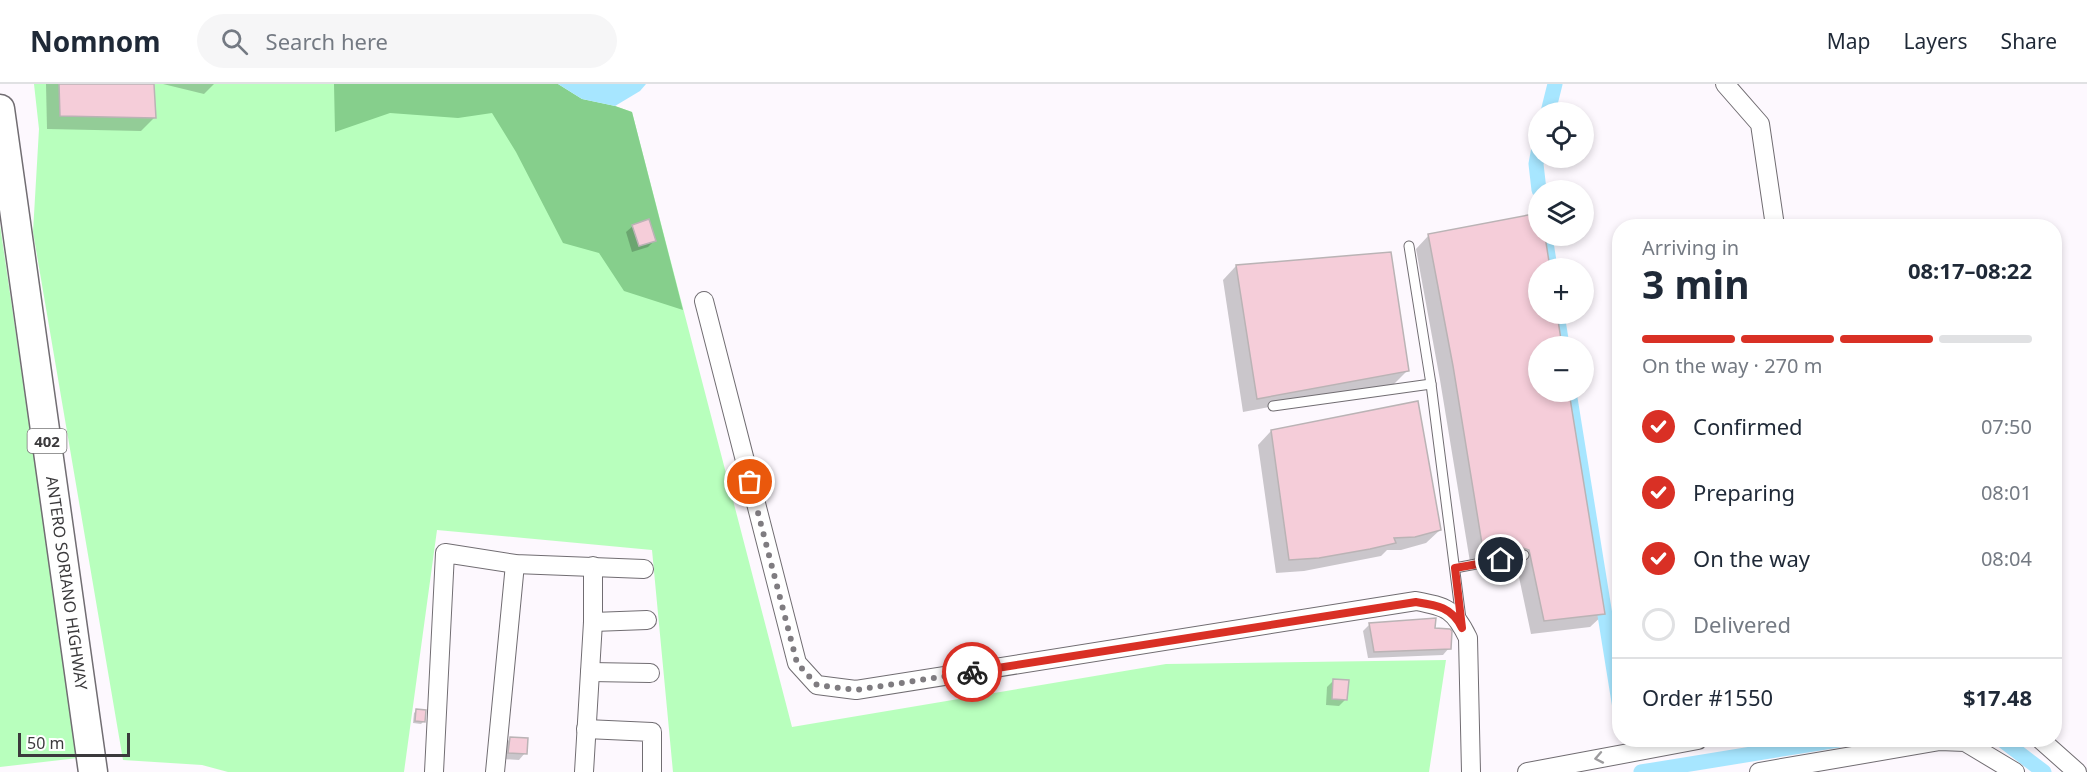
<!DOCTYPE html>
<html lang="en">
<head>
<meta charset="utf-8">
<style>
  body { margin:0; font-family:"Noto Sans",sans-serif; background:#f6f6f7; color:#1f2937; height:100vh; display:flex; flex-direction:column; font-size:22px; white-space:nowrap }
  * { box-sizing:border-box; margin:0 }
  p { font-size:20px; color:#747a83 }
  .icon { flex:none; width:33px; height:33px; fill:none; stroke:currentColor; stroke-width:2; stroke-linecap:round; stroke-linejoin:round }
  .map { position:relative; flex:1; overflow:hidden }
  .drawer { position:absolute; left:1612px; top:135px; width:450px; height:528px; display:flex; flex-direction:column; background:#fff; border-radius:24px; box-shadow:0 3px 9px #0003 }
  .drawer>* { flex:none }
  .tools { position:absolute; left:1528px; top:18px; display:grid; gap:12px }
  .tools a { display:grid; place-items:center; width:66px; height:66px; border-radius:50%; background:#fff; box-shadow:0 3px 9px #0003; font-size:30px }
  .scale { position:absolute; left:18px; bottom:15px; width:112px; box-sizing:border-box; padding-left:6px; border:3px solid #3b3a3c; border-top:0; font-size:16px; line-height:21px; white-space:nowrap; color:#3b3a3c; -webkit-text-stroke:4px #fff; paint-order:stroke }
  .pin { position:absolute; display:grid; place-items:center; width:51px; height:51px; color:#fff; margin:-26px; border:3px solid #fff; border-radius:50%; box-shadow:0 2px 6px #0007 }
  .courier { position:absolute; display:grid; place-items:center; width:60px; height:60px; margin:-30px; border:4px solid #d93025; border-radius:50%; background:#fff; color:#222; box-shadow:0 2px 8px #0007 }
  .head em { font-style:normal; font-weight:700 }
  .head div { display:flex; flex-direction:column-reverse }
  .head { display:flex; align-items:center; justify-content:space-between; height:102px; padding:0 30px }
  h1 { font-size:39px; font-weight:700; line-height:45px }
  .bar { display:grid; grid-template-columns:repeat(4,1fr); gap:9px 6px; align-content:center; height:72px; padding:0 30px }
  .bar i { height:8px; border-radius:4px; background:#e0e1e3 }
  .bar .on { background:#d93025 }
  .bar p { grid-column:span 4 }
  .line { display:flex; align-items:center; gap:15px; padding:0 30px; border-top:2px solid #e0e1e3 }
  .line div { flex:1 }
  ol { padding:0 30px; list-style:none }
  li { display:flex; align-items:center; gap:18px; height:66px }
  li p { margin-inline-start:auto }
  li .icon { padding:6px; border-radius:50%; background:#d93025; color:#fff; stroke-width:4 }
  li:last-child { color:#747a83 }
  li i { width:33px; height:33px; border:3px solid #e0e1e3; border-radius:50% }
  header { display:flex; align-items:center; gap:36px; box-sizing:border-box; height:84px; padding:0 30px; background:#fff; border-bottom:2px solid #e0e1e3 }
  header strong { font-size:28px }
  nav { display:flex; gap:33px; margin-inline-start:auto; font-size:21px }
  .search { width:420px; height:54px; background:#f6f6f7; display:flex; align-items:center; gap:15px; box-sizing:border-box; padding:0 21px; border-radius:33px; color:#747a83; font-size:22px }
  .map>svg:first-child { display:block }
  .green { fill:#b8ffbd }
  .forest { fill:#86cf8c }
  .water { fill:#a7e6ff }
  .shadow { fill:#0003 }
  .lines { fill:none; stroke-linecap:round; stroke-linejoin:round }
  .canal { stroke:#a7e6ff; stroke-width:15 }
  .building { fill:#f5cdd9; stroke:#bab3b5; stroke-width:1.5 }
  .service-casing { stroke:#716d72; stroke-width:11 }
  .minor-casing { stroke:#716d72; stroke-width:20 }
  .primary-casing { stroke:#716d72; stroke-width:31 }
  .service { stroke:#fff; stroke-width:9 }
  .minor { stroke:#fff; stroke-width:18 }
  .primary { stroke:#fff; stroke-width:28 }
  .oneway { stroke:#9d9c9e }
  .done { stroke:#7f7c80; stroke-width:6; stroke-dasharray:0 10.8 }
  .route { stroke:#d93025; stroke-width:8 }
  .labels { text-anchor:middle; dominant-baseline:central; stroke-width:4.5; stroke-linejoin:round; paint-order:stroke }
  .shield { fill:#fff; stroke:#767576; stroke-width:1.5 }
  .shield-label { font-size:15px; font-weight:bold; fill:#3b3a3c }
  .street-label { font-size:16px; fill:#3b3a3c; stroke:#fff }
</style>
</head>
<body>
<header>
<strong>Nomnom</strong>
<div class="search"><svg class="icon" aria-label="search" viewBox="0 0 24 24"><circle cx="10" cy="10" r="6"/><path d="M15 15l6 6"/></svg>Search here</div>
<nav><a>Map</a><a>Layers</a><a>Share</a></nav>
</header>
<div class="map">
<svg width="2087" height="688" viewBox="0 0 2087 688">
  <rect width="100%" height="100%" fill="#fdf8fe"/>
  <!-- green -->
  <g class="green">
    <polygon points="34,0 558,0 582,15 615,22 632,28 792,643 1166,580 1446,576 1429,688 673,688 652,466 437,446 404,688 228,688 202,681 123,676 33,148 39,45"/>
    <polygon points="0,141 78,674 0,683"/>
  </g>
  <!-- forest -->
  <polygon class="forest" points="334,0 558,0 582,15 615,22 632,28 683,226 624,207 599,169 563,159 516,68 492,29 458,34 390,29 335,48"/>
  <!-- water -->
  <polygon class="water" points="558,0 646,0 640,7 615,22 582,15"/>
  <!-- shadow -->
  <g class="shadow">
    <polygon points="46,0 152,0 154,34 141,47 47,45"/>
    <polygon points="163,0 214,0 204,10"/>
    <polygon points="1539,131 1539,152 1544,152 1549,184 1539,184 1539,230 1556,230 1562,262 1539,262 1539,308 1569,308 1604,530 1590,543 1531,550 1516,479 1508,477 1471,484 1440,296 1416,165 1429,151"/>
    <polygon points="633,142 654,157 648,163 632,168 626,148"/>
    <polygon points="1236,182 1408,286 1394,300 1243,328 1223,196"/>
    <polygon points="1271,347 1440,446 1426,459 1401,466 1387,466 1381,472 1304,487 1276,489 1258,361"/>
    <polygon points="1369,541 1434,545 1449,564 1443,571 1368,574 1363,547"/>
    <polygon points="1334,596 1346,615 1339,622 1326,621 1327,603"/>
    <polygon points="417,626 424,637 421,640 413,639 414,629"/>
    <polygon points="510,655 525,669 519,676 502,675 504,661"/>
  </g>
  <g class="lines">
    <!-- canal -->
    <g class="canal">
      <polyline points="1548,28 1555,0"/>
      <polyline points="1539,64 1536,80 1539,106"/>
      <polyline points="1545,152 1550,184"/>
      <polyline points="1557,230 1562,262"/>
      <polyline points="1569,308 1620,624"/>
      <polyline points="2002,656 2044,688"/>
      <polyline points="1641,688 1838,656"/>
    </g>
  </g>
  <!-- building -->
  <g class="building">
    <polygon points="59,0 154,0 156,34 60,32"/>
    <polygon points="1539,129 1539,152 1545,152 1550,184 1539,184 1539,230 1557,230 1562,262 1539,262 1539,308 1569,308 1605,530 1544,537 1529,466 1523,464 1484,472 1453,282 1428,150"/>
    <polygon points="649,135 656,157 639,162 632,141"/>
    <polygon points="1391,168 1409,287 1257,315 1236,181"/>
    <polygon points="1418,317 1441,446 1415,453 1394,454 1396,459 1370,465 1319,474 1289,476 1271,346"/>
    <polygon points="1436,534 1435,544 1450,545 1452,547 1451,565 1374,568 1369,539"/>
    <polygon points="1333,595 1349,596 1347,616 1332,615"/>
    <polygon points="416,625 426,626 425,638 415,637"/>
    <polygon points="510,653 528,654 527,670 508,669"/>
  </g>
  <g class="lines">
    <!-- service casing -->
    <g class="service-casing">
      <g id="service">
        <polyline points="1409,162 1431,300 1461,535"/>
        <polyline points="1273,322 1431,300"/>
        <polyline points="1455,484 1524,471"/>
      </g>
    </g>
    <!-- minor casing -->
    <g class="minor-casing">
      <g id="minor">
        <polyline points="1725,0 1760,40 1775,142"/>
        <path d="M704,217l93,362 20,22 39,5 560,-89c31,6 38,8 52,37l3,134"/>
        <polyline points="593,538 647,536"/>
        <polyline points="590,588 650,589"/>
        <polyline points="586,645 652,648 652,688"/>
        <polyline points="2041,656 2077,688"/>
        <polyline points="434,688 445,469 515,480 644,485"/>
        <polyline points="495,688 515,480"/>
        <polyline points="584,688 593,538 593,482"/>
        <polyline points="1527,688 1698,656"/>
        <polyline points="1759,688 1940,657 1965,658 2015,688"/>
      </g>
    </g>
    <!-- primary casing -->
    <g class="primary-casing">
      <polyline id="primary" points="0,25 93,688"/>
    </g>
    <!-- service -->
    <use href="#service" class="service"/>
    <!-- minor -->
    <use href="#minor" class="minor"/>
    <!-- primary -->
    <use href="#primary" class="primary"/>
  </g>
  <!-- one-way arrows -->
  <defs><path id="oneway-chevron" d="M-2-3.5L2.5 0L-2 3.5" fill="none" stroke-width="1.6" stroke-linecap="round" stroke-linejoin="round" transform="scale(1.5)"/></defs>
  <use class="oneway" href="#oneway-chevron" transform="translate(1599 674) rotate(169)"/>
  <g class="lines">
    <!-- done -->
    <polyline class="done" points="750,398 797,579 817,601 856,606 972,588"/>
    <!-- route -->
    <path class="route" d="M972,588l444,-70c20,3 36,5 46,26l-7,-60 46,-8"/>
  </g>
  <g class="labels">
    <!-- shield labels -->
    <rect class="shield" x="27.5" y="345" width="39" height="24" rx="4.5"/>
    <g class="shield-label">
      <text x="47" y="357">402</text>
    </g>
    <!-- street labels -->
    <g class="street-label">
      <text transform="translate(67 499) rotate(82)">ANTERO SORIANO HIGHWAY</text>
    </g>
  </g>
</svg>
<div class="tools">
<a><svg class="icon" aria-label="locate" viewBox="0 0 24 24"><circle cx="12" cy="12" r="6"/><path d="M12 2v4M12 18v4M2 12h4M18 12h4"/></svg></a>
<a><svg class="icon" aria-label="layers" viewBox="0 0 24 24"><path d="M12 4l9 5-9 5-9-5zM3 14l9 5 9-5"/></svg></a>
<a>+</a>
<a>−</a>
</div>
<div class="scale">50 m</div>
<div class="pin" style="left:750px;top:398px;background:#ea580c"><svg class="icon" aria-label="bag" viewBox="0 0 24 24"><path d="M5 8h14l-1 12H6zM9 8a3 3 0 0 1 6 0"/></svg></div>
<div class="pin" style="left:1501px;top:476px;background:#1f2937"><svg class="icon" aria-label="home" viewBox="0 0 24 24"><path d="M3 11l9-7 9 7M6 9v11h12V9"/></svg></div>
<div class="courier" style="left:972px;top:588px"><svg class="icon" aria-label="bike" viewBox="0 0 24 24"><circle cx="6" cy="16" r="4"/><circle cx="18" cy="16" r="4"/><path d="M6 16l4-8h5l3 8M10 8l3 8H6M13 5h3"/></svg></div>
<section class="drawer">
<div class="head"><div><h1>3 min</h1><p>Arriving in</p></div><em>08:17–08:22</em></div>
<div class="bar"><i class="on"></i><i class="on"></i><i class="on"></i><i></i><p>On the way · 270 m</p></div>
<ol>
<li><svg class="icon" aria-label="check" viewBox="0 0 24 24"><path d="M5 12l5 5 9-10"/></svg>Confirmed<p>07:50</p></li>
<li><svg class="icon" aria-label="check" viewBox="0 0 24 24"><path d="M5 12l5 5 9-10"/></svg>Preparing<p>08:01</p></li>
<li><svg class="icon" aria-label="check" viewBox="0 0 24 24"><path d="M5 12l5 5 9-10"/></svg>On the way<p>08:04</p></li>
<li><i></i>Delivered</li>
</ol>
<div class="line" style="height:78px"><div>Order #1550</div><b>$17.48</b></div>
</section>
</div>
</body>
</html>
